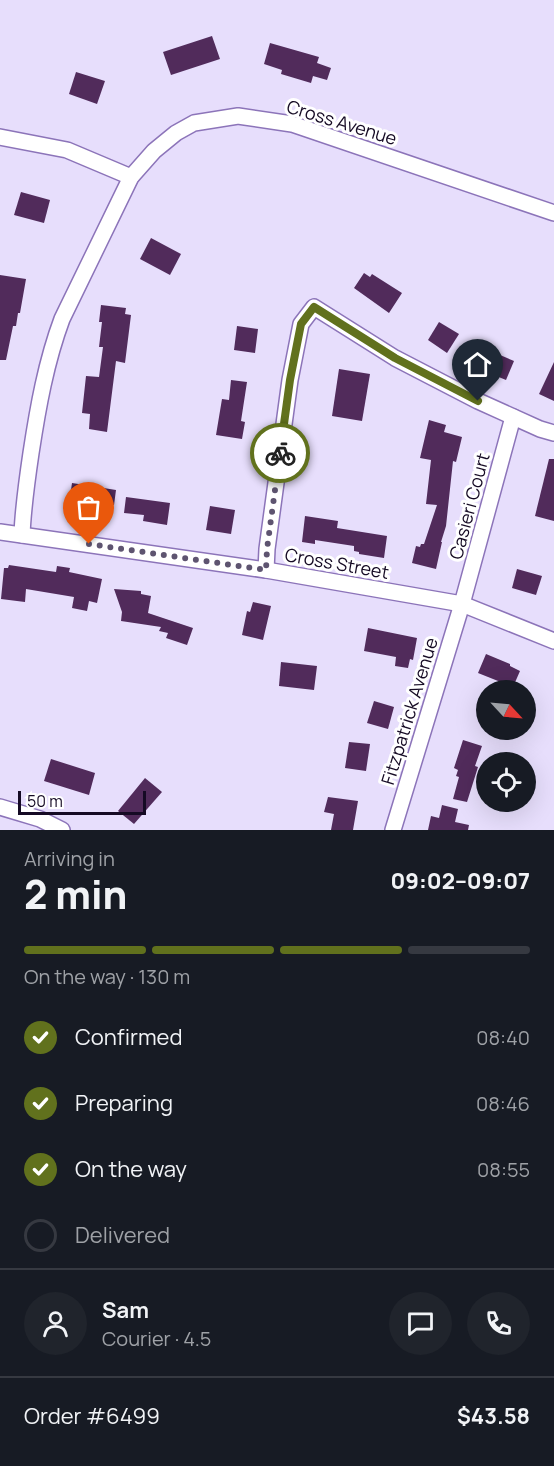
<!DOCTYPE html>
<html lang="en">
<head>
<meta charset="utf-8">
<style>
  body { margin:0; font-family:Manrope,sans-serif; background:#20242c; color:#f1f3f6; height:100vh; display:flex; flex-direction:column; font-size:22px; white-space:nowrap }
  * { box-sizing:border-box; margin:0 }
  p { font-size:20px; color:#9ea1a6 }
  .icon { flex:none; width:33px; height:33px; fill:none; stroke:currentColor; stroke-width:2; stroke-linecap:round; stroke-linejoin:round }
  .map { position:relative; height:830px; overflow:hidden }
  .drawer { display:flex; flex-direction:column; background:#171b24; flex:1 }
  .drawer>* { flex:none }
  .needle { width:39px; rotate:116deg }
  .buttons { position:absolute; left:476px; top:680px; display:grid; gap:12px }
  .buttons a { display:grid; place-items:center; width:60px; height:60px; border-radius:50%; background:#171b24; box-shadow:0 6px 24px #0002; font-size:30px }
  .scale { position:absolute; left:18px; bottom:15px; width:128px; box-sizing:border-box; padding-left:6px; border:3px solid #150a24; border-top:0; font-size:16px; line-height:21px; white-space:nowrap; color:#150a24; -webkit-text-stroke:4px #fff; paint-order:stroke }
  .pin { position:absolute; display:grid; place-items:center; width:51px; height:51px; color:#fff; margin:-62px -26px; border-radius:50% 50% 50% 0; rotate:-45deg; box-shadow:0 0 6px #0007 }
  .pin .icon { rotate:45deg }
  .courier { position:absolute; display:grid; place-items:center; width:60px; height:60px; margin:-30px; border:4px solid #61711d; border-radius:50%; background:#fff; color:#222; box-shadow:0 2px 8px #0007 }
  .overview em { font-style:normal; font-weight:800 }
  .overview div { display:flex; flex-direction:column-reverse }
  .overview { display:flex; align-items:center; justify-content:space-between; height:102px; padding:0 24px }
  h1 { font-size:39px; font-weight:800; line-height:45px }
  .bar { display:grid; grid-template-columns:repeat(4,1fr); gap:9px 6px; align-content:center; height:72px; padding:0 24px }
  .bar i { height:8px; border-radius:4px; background:#363941 }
  .bar .on { background:#61711d }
  .bar p { grid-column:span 4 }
  .line { display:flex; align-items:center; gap:15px; padding:0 24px; border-top:2px solid #363941 }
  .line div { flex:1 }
  .round { display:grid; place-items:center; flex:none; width:63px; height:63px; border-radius:32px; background:#20242c }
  ol { padding:0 24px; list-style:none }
  li { display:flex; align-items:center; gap:18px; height:66px }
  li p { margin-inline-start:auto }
  li .icon { padding:6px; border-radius:50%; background:#61711d; color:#fff; stroke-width:4 }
  li:last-child { color:#9ea1a6 }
  li i { width:33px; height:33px; border:3px solid #363941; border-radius:50% }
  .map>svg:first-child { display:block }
  .building { fill:#512b5b }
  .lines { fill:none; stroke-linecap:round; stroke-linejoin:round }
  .street-casing { stroke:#8c74b9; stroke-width:18 }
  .street { stroke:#fff; stroke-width:15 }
  .done { stroke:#5e5470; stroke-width:6; stroke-dasharray:0 10.8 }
  .route { stroke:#61711d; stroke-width:8 }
  .labels { text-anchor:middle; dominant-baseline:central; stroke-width:6; stroke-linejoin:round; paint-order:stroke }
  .street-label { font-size:18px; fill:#150a24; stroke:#fff }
</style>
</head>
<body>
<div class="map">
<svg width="554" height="830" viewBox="0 0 554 830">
  <rect width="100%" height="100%" fill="#e7defc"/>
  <!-- building -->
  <g class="building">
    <polygon points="212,36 220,59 171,75 163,52"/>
    <polygon points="270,43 319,57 317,63 331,68 327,80 313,76 311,83 281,74 282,70 264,64"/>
    <polygon points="76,72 105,81 97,104 69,94"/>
    <polygon points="21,192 50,200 44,223 14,215"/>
    <polygon points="151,238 181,254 170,275 140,259"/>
    <polygon points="364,273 370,277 372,274 402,293 389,313 354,288"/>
    <polygon points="0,275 26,279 20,313 18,313 16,326 13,326 6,360 0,360"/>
    <polygon points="101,305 126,308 125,314 131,315 125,363 116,361 107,432 89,429 90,414 82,413 86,376 99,377 103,347 99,347 102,322 99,322"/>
    <polygon points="439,322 459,334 447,353 428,340"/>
    <polygon points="237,326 258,329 255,353 234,350"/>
    <polygon points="493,352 514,361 506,380 484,371"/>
    <polygon points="554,362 554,401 539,394"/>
    <polygon points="339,369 370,374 362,421 332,416"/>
    <polygon points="231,380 247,382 241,421 245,422 242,439 216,435 222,399 229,400"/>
    <polygon points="429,420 446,425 444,432 462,437 456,462 453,461 446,526 441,542 442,542 436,569 412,563 416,546 420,547 421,544 424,544 437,505 426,504 431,460 420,458"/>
    <polygon points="549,459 554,459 554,521 535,516"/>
    <polygon points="72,483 116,490 114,505 98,503 97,508 69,504"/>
    <polygon points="126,497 170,503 167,525 143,521 144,515 124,513"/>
    <polygon points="210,506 235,510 231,534 206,530"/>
    <polygon points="305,516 338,521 337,528 387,536 384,558 359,554 359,552 354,551 354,546 315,540 315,544 302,542"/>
    <polygon points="9,565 56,572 57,566 70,568 69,572 102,579 97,603 89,601 87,611 72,608 74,597 26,589 25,602 1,599 4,568 8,568"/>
    <polygon points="517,569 542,576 536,595 512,588"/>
    <polygon points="114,589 141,591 141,594 151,596 148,613 193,628 187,645 166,638 168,633 159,631 161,627 121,621 122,612"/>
    <polygon points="253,602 271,606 263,640 242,635 247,611 250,612"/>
    <polygon points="368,628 417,638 413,660 410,659 408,668 395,666 396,657 364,651"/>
    <polygon points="486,654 510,664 510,666 520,671 513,687 478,673"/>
    <polygon points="281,662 317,666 314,690 279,686"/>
    <polygon points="374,701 394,707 388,729 367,723"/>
    <polygon points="463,740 482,746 475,766 478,767 467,802 453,799 459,777 456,776 458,770 454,768"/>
    <polygon points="349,742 370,744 366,771 345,768"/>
    <polygon points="51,759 95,773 89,795 44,781"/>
    <polygon points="145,778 162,792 134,824 118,811"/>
    <polygon points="328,797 358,801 353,830 331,830 334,814 324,812"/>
    <polygon points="442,805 458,809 455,822 469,825 468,830 428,830 431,816 439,818"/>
  </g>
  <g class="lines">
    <!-- street casing -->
    <g class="street-casing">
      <g id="street">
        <polyline points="0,137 67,150 131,177"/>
        <polyline points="0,532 266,570 462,604 554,641"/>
        <path d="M22,535c1,-28 5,-55 9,-82 7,-46 15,-91 31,-134l69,-142 23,-26 22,-18 18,-10 44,-7 54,8 262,89"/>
        <polyline points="266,570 267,549 290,380 301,324 314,307 395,358 478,401 540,429 554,433"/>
        <polyline points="0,807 40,819 62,830"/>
        <polyline points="393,830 462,604 513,417"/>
      </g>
    </g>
    <!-- street -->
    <use href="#street" class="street"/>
  </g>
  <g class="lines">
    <!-- done -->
    <polyline class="done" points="89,544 266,570 267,549 280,453"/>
    <!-- route -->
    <polyline class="route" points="280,453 290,380 301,324 314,307 395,358 478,401"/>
  </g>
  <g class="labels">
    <!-- street labels -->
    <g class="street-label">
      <text transform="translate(342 122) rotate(17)">Cross Avenue</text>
      <text transform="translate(469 506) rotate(-75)">Casieri Court</text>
      <text transform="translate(337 563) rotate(10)">Cross Street</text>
      <text transform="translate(409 711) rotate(-73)">Fitzpatrick Avenue</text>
    </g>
  </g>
</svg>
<div class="buttons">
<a><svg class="needle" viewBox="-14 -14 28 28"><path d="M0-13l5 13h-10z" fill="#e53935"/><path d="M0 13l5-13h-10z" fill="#9ea1a6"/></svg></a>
<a><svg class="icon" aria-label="locate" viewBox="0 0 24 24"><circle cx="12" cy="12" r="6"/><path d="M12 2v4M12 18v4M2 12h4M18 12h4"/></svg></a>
</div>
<div class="scale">50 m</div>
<div class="pin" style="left:89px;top:544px;background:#ea580c"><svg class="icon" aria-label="bag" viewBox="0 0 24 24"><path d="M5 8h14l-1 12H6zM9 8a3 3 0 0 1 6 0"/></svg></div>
<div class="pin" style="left:478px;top:401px;background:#1f2937"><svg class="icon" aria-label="home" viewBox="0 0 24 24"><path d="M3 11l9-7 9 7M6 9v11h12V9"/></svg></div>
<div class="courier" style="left:280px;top:453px"><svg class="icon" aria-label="bike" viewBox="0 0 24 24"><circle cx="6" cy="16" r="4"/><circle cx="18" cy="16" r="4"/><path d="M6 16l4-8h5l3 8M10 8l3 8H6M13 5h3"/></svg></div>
</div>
<section class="drawer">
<div class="overview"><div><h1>2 min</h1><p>Arriving in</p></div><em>09:02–09:07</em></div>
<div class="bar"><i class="on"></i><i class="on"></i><i class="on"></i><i></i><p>On the way · 130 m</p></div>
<ol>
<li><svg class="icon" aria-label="check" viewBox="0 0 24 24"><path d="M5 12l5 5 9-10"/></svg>Confirmed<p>08:40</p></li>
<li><svg class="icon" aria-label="check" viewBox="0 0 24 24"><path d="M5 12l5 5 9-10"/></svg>Preparing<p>08:46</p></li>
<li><svg class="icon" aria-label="check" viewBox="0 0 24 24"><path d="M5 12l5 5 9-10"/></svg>On the way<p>08:55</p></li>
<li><i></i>Delivered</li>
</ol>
<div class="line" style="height:108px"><a class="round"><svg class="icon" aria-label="person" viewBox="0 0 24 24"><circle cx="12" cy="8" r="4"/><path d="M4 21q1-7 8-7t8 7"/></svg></a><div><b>Sam</b><p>Courier · 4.5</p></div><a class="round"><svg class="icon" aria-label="chat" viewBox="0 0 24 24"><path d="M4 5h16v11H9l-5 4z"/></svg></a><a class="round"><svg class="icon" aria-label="phone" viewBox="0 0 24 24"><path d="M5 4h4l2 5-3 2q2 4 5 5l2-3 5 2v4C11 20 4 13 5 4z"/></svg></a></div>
<div class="line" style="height:78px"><div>Order #6499</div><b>$43.58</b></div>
</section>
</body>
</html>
